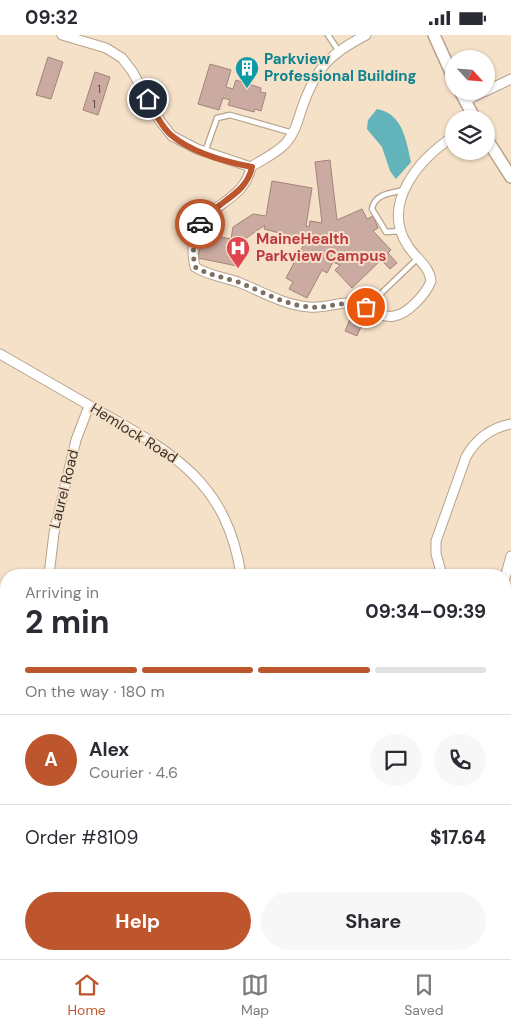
<!DOCTYPE html>
<html lang="en">
<head>
<meta charset="utf-8">
<style>
  body { margin:0; font-family:"DM Sans",sans-serif; background:#f7f7f7; color:#2b2b33; height:100vh; display:flex; flex-direction:column; font-size:19px; white-space:nowrap }
  * { box-sizing:border-box; margin:0 }
  p { font-size:16px; color:#7c7c81 }
  .icon { flex:none; width:28px; height:28px; fill:none; stroke:currentColor; stroke-width:2; stroke-linecap:round; stroke-linejoin:round }
  .map { position:relative; flex:1; overflow:hidden }
  .details { position:absolute; left:0px; top:534px; width:511px; height:391px; display:flex; flex-direction:column; background:#fff; border-radius:20px 20px 0 0; box-shadow:0 1px 4px #0004 }
  .details>* { flex:none }
  .needle { width:32px; rotate:116deg }
  .buttons { position:absolute; left:445px; top:15px; display:grid; gap:10px }
  .buttons a { display:grid; place-items:center; width:50px; height:50px; border-radius:50%; background:#fff; box-shadow:0 1px 4px #0004; font-size:25px }
  .pin { position:absolute; display:grid; place-items:center; width:42px; height:42px; color:#fff; margin:-21px; border:2px solid #fff; border-radius:50%; box-shadow:0 1px 5px #0007 }
  .courier { position:absolute; display:grid; place-items:center; width:50px; height:50px; margin:-25px; border:4px solid #bd552d; border-radius:50%; background:#fff; color:#222; box-shadow:0 1px 6px #0007 }
  .overview em { font-style:normal; font-weight:700 }
  .overview div { display:flex; flex-direction:column-reverse }
  .overview { display:flex; align-items:center; justify-content:space-between; height:85px; padding:0 25px }
  h1 { font-size:32px; font-weight:700; line-height:38px }
  .bar { display:grid; grid-template-columns:repeat(4,1fr); gap:8px 5px; align-content:center; height:60px; padding:0 25px }
  .bar i { height:6px; border-radius:4px; background:#e1e1e2 }
  .bar .current { background:#bd552d }
  .bar p { grid-column:span 4 }
  .line { display:flex; align-items:center; gap:12px; padding:0 25px; border-top:1px solid #e1e1e2 }
  .line div { flex:1 }
  .round { display:grid; place-items:center; flex:none; width:52px; height:52px; border-radius:26px; background:#f7f7f7 }
  .action { display:flex; gap:10px; margin-top:auto; padding:10px 25px }
  .action a { flex:1; height:58px; border-radius:30px; background:#bd552d; color:#fff; font-size:20px; font-weight:700; line-height:58px; text-align:center }
  .action a+a { background:#f7f7f7; color:#2b2b33 }
  .status { display:flex; justify-content:space-between; align-items:center; height:35px; padding:0 25px; background:#fff; direction:ltr }
  .status svg { height:14px; fill:currentColor }
  .menu { display:flex; justify-content:space-around; align-items:center; height:70px; border-top:1px solid #e1e1e2; background:#fff; font-size:14px; color:#7c7c81 }
  .menu a { display:grid; justify-items:center; gap:2px }
  .menu .current { color:#bd552d }
  .map>svg:first-child { display:block }
  .green { fill:#a0d9bb }
  .water { fill:#63b3ba }
  .lines { fill:none; stroke-linecap:round; stroke-linejoin:round }
  .stream { stroke:#63b3ba; stroke-width:2.5 }
  .building { fill:#caaaa1; stroke:#a2847b }
  .service-casing { stroke:#b7a38c; stroke-width:7 }
  .minor-casing { stroke:#b7a38c; stroke-width:11 }
  .tertiary-casing { stroke:#b7a38c; stroke-width:14 }
  .service { stroke:#fff; stroke-width:4.5 }
  .minor { stroke:#fff; stroke-width:9 }
  .tertiary { stroke:#fff; stroke-width:11 }
  .done { stroke:#7d7061; stroke-width:5; stroke-dasharray:0 9 }
  .route { stroke:#bd552d; stroke-width:6 }
  .labels { text-anchor:middle; dominant-baseline:central; stroke-width:4; stroke-linejoin:round; paint-order:stroke }
  .number-label { font-size:12px; fill:#605248 }
  .culture-label { font-size:15px; font-weight:bold; fill:#0d838f; stroke:#f5e0c8; text-anchor:start }
  .health-label { font-size:15px; font-weight:bold; fill:#be3a42; stroke:#f5e0c8; text-anchor:start }
  .street-label { font-size:15px; fill:#3c342a; stroke:#f5e0c8 }
</style>
</head>
<body>
<div class="status"><b>09:32</b><svg viewBox="0 0 49 12"><path d="M0 12V9h3v3zM5 12V6h3v6zM10 12V3h3v9zM15 12V0h3v12zM26 1h20v11H26zM47 4h2v5h-2z"/></svg></div>
<div class="map">
<svg width="511" height="924" viewBox="0 0 511 924">
  <rect width="100%" height="100%" fill="#f5e0c8"/>
  <!-- green -->
  <polygon class="green" points="511,631 511,919 505,918 505,643"/>
  <!-- water -->
  <path class="water" d="M377,74c26,5 29,31 34,53l-15,17 -6,-8 -8,-24 -15,-18 1,-9z"/>
  <g class="lines">
    <!-- stream -->
    <g class="stream">
      <polyline points="505,801 511,791"/>
      <polyline points="273,924 277,919"/>
    </g>
  </g>
  <!-- building -->
  <g class="building">
    <polygon points="48,22 63,27 51,64 36,60"/>
    <polygon points="210,29 231,35 226,52 233,54 236,45 261,53 260,57 266,58 261,76 255,74 254,77 228,70 230,65 223,63 219,75 198,69"/>
    <polygon points="95,37 110,42 98,80 83,75"/>
    <polygon points="330,125 337,185 362,174 367,184 373,181 378,193 373,196 391,215 388,218 397,228 390,234 381,225 352,253 335,235 340,230 333,227 327,238 322,235 307,263 289,254 293,247 286,243 305,207 283,203 283,199 264,194 265,190 242,206 237,231 198,223 203,198 231,204 233,192 253,179 266,181 272,146 312,153 306,191 309,192 310,186 322,188 315,127"/>
    <polygon points="355,272 367,277 357,301 345,296"/>
  </g>
  <g class="lines">
    <!-- service casing -->
    <g class="service-casing">
      <g id="service">
        <polyline points="328,0 338,15"/>
        <polyline points="205,117 217,83 230,80 293,98"/>
        <path d="M401,196l-15,1 -14,-23c2,-15 19,-16 32,-19"/>
        <polyline points="367,272 418,223"/>
        <polyline points="149,919 158,924"/>
      </g>
    </g>
    <!-- minor casing -->
    <g class="minor-casing">
      <g id="minor">
        <path d="M62,0l44,13 16,10 10,13 28,50 12,15 25,13 54,18c12,-8 26,-14 35,-24 9,-10 12,-23 16,-35 14,-40 27,-54 64,-73"/>
        <polyline points="486,56 511,44"/>
        <polyline points="465,66 485,56"/>
        <path d="M251,132c-8,44 -70,36 -56,100 12,8 28,10 43,15 23,9 45,23 71,25 16,2 31,-6 46,-4 14,2 24,16 39,13 14,-2 32,-22 37,-35 -2,-16 -15,-22 -23,-35 -28,-42 11,-87 46,-110"/>
        <path d="M0,319c33,19 66,38 99,57 75,42 128,72 142,164"/>
        <polyline points="49,540 54,498 76,405 89,371"/>
        <path d="M442,540l-6,-21v-13l30,-84c10,-18 25,-29 45,-33"/>
        <polyline points="505,543 511,521"/>
        <polyline points="0,847 6,823"/>
        <polyline points="482,919 482,924"/>
        <polyline points="160,924 164,919"/>
      </g>
    </g>
    <!-- tertiary casing -->
    <g class="tertiary-casing">
      <g id="tertiary">
        <polyline points="434,0 454,44"/>
        <polyline points="460,56 475,84"/>
        <polyline points="486,103 511,142"/>
      </g>
    </g>
    <!-- service -->
    <use href="#service" class="service"/>
    <!-- minor -->
    <use href="#minor" class="minor"/>
    <!-- tertiary -->
    <use href="#tertiary" class="tertiary"/>
  </g>
  <g class="lines">
    <!-- done -->
    <path class="done" d="M200,189c-7,14 -8,28 -5,43 13,8 28,10 43,15 24,9 46,23 72,25 19,2 39,-9 56,0"/>
    <!-- route -->
    <path class="route" d="M148,64c6,13 13,27 23,36 20,17 55,27 81,32 -6,29 -36,34 -52,57"/>
  </g>
  <!-- icons -->
  <defs>
    <g id="building-pin" transform="scale(1.25)"><path d="M0 17L-7.5 6A9.5 9.5 0 1 1 7.5 6Z" fill="#0f9aa8" stroke="#f5e0c8"/><path d="M-4-6H4V6H1V3H-1V6H-4ZM-2.5-4.3h1.7v1.8h-1.7ZM.8-4.3h1.7v1.8H.8ZM-2.5-1h1.7V.8h-1.7ZM.8-1h1.7V.8H.8Z" fill="#fff"/></g>
    <g id="hospital-pin" transform="scale(1.25)"><path d="M0 17L-7.5 6A9.5 9.5 0 1 1 7.5 6Z" fill="#e0444e" stroke="#f5e0c8"/><path d="M-5-5h3v3.5h4V-5h3V5h-3V1.5h-4V5h-3Z" fill="#fff"/></g>
  </defs>
  <g fill-rule="evenodd">
    <use href="#building-pin" x="247" y="33"/>
    <use href="#hospital-pin" x="238" y="213"/>
  </g>
  <g class="labels">
    <!-- number labels -->
    <g class="number-label">
      <text x="99" y="54">1</text>
      <text x="94" y="69">1</text>
    </g>
    <!-- culture labels -->
    <g class="culture-label">
      <text x="264" y="24">Parkview<tspan x="264" dy="17">Professional Building</tspan></text>
    </g>
    <!-- health labels -->
    <g class="health-label">
      <text x="256" y="204">MaineHealth<tspan x="256" dy="17">Parkview Campus</tspan></text>
    </g>
    <!-- street labels -->
    <g class="street-label">
      <text transform="translate(134 398) rotate(32)">Hemlock Road</text>
      <text transform="translate(64 454) rotate(-76)">Laurel Road</text>
    </g>
  </g>
</svg>
<div class="buttons">
<a><svg class="needle" viewBox="-14 -14 28 28"><path d="M0-13l5 13h-10z" fill="#e53935"/><path d="M0 13l5-13h-10z" fill="#7c7c81"/></svg></a>
<a><svg class="icon" aria-label="layers" viewBox="0 0 24 24"><path d="M12 4l9 5-9 5-9-5zM3 14l9 5 9-5"/></svg></a>
</div>
<div class="pin" style="left:366px;top:272px;background:#ea580c"><svg class="icon" aria-label="bag" viewBox="0 0 24 24"><path d="M5 8h14l-1 12H6zM9 8a3 3 0 0 1 6 0"/></svg></div>
<div class="pin" style="left:148px;top:64px;background:#1f2937"><svg class="icon" aria-label="home" viewBox="0 0 24 24"><path d="M3 11l9-7 9 7M6 9v11h12V9"/></svg></div>
<div class="courier" style="left:200px;top:189px"><svg class="icon" aria-label="car" viewBox="0 0 24 24"><path d="M5 17H2v-5l4-1 3-4h7l3 4 3 1v5h-3M9 17h6M6 11h13"/><circle cx="7" cy="17" r="2"/><circle cx="17" cy="17" r="2"/></svg></div>
<section class="details">
<div class="overview"><div><h1>2 min</h1><p>Arriving in</p></div><em>09:34–09:39</em></div>
<div class="bar"><i class="current"></i><i class="current"></i><i class="current"></i><i></i><p>On the way · 180 m</p></div>
<div class="line" style="height:90px"><b class="round" style="background:#bd552d;color:#fff">A</b><div><b>Alex</b><p>Courier · 4.6</p></div><a class="round"><svg class="icon" aria-label="chat" viewBox="0 0 24 24"><path d="M4 5h16v11H9l-5 4z"/></svg></a><a class="round"><svg class="icon" aria-label="phone" viewBox="0 0 24 24"><path d="M5 4h4l2 5-3 2q2 4 5 5l2-3 5 2v4C11 20 4 13 5 4z"/></svg></a></div>
<div class="line" style="height:65px"><div>Order #8109</div><b>$17.64</b></div>
<div class="action"><a>Help</a><a>Share</a></div>
</section>
</div>
<nav class="menu">
<a class="current"><svg class="icon" aria-label="home" viewBox="0 0 24 24"><path d="M3 11l9-7 9 7M6 9v11h12V9"/></svg>Home</a>
<a><svg class="icon" aria-label="map" viewBox="0 0 24 24"><path d="M3 6l6-2 6 2 6-2v14l-6 2-6-2-6 2zM9 4v14M15 6v14"/></svg>Map</a>
<a><svg class="icon" aria-label="saved" viewBox="0 0 24 24"><path d="M7 4h10v16l-5-4-5 4z"/></svg>Saved</a>
</nav>
</body>
</html>
